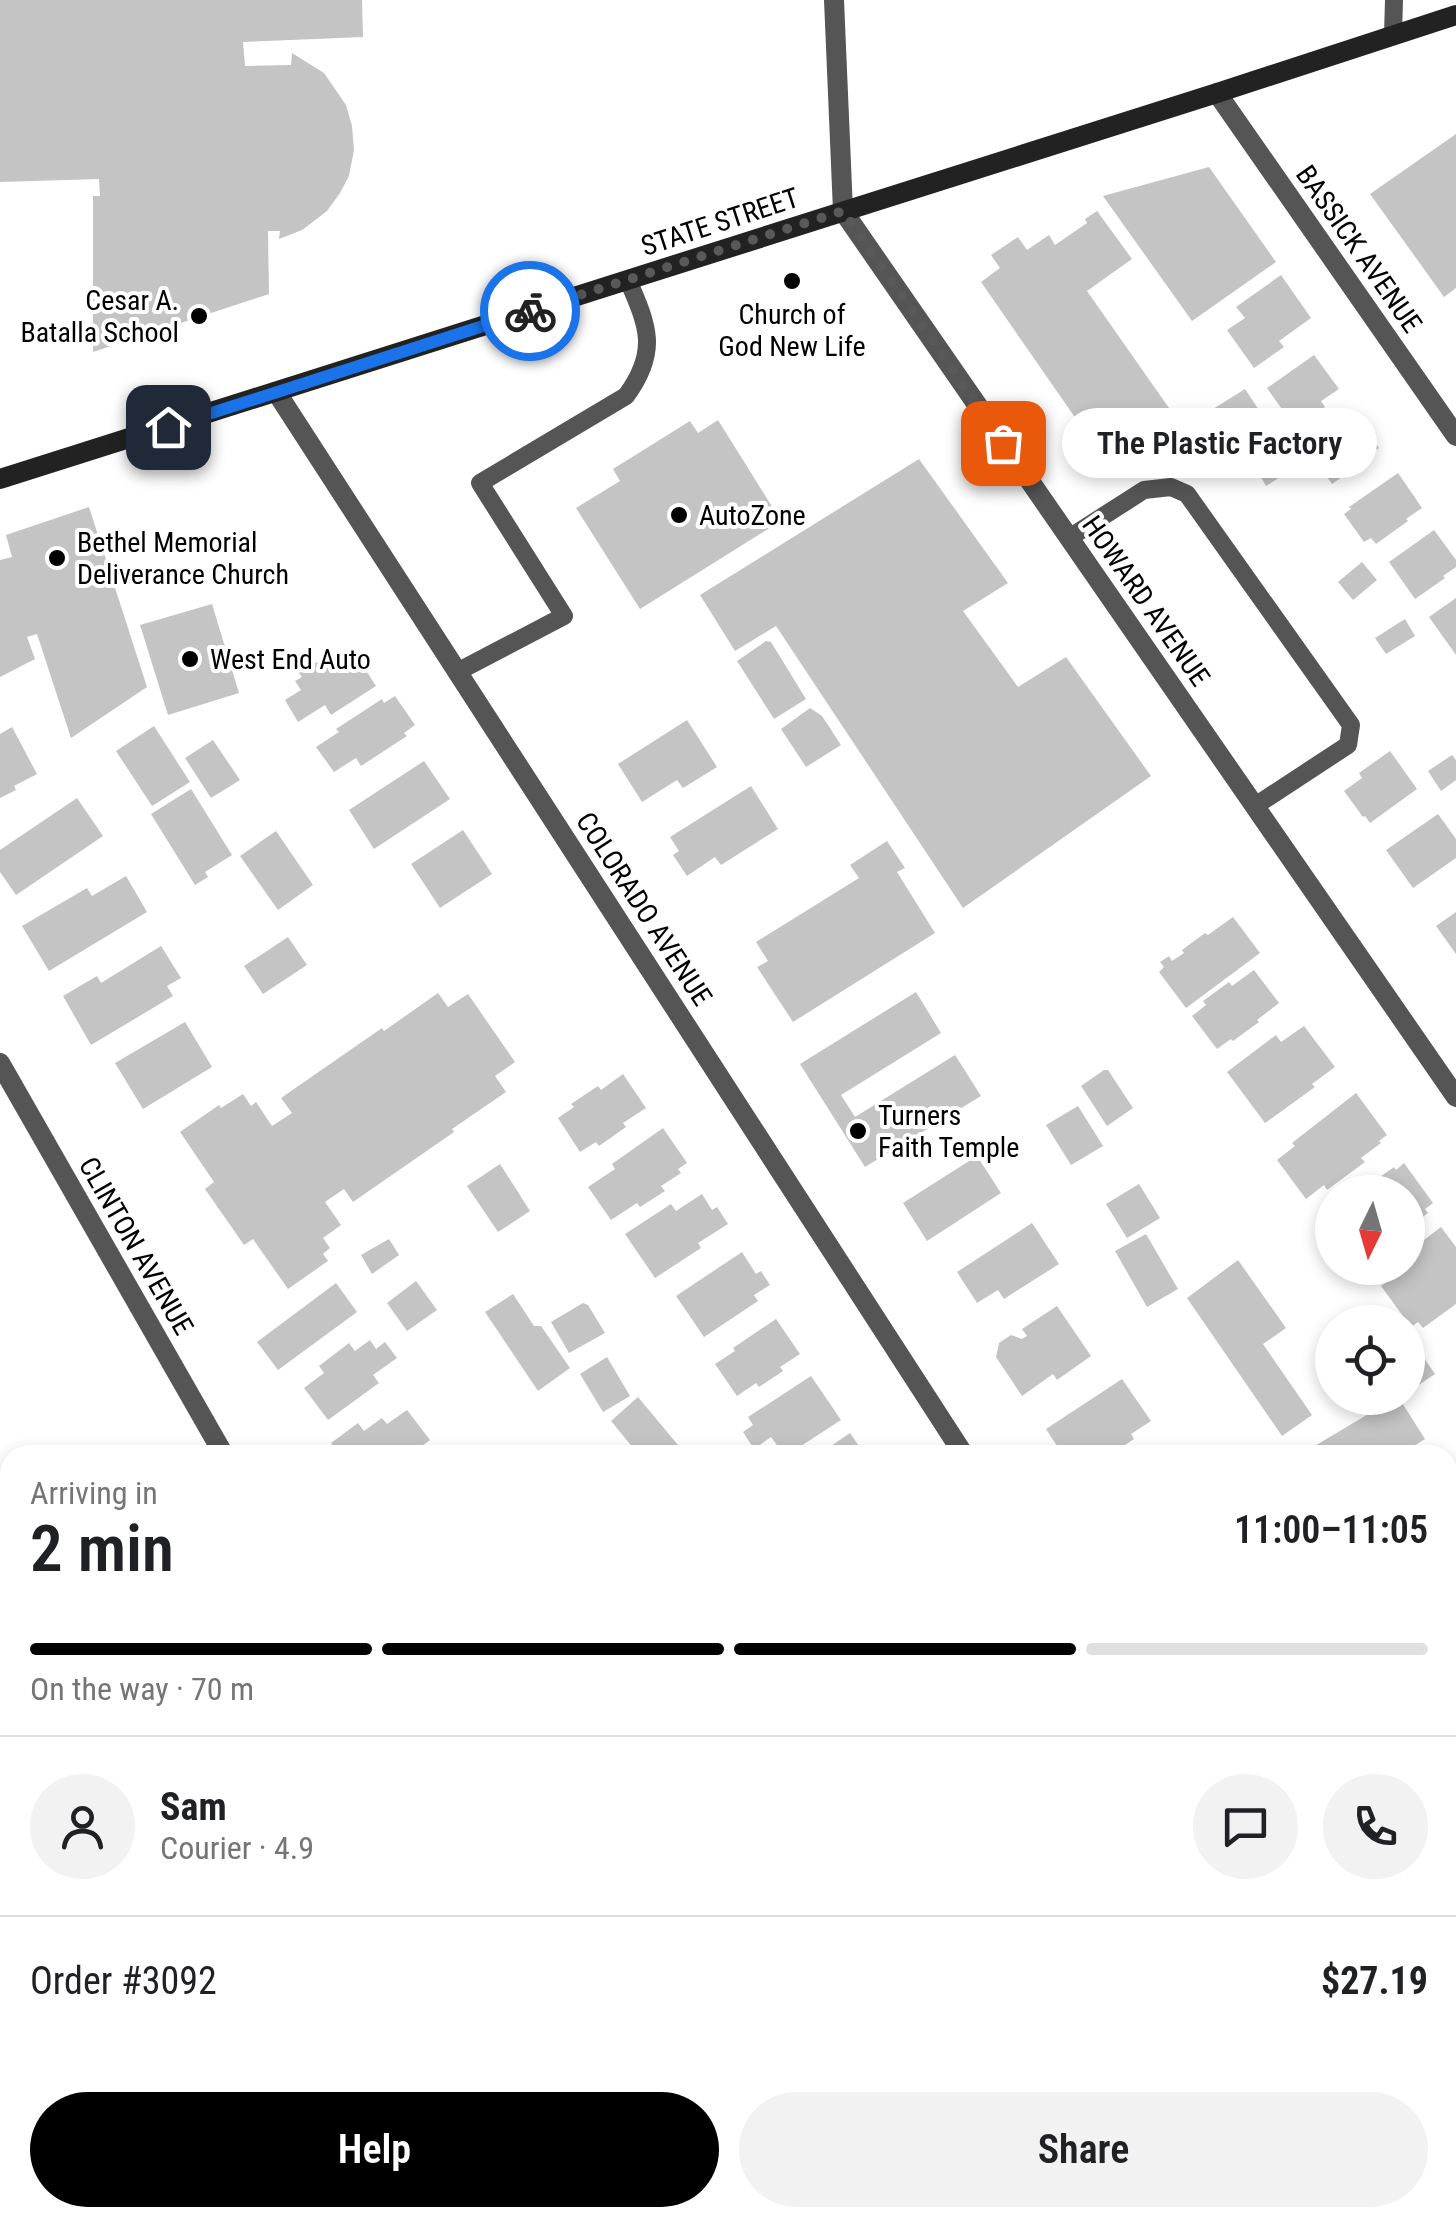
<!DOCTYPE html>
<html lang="en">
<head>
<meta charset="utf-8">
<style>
  body { margin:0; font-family:"Roboto Condensed",sans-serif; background:#f2f2f2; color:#202124; height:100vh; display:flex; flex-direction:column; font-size:38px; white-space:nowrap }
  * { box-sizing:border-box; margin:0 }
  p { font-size:32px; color:#757577 }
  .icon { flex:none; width:55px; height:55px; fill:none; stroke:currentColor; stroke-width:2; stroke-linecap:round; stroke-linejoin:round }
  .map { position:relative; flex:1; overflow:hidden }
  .drawer { position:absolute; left:0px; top:1445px; width:1458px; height:782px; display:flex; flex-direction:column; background:#fff; border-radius:30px 30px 0 0; box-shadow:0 5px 15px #0003 }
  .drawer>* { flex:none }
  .needle { width:65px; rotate:185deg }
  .tools { position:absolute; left:1315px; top:1175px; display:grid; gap:20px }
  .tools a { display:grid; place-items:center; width:110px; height:110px; border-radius:50%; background:#fff; box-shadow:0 5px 15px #0003; font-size:50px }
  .pin { position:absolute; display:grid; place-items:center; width:85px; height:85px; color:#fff; margin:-42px; border-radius:20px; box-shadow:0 5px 15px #0006 }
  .courier { position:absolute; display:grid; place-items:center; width:100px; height:100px; margin:-50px; border:8px solid #1a73e8; border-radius:50%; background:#fff; color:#222; box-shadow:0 2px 12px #0007 }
  .bubble { position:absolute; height:70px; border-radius:35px; background:#fff; box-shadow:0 5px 15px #0003; font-size:32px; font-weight:600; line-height:70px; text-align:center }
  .headline em { font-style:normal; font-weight:600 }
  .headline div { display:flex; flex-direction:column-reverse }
  .headline { display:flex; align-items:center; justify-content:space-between; height:170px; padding:0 30px }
  h1 { font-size:65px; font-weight:600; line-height:75px }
  .bar { display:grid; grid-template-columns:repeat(4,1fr); gap:15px 10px; align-content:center; height:120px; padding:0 30px }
  .bar i { height:12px; border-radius:8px; background:#e0e0e0 }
  .bar .selected { background:#000 }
  .bar p { grid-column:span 4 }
  .line { display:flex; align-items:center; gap:25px; padding:0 30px; border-top:2px solid #e0e0e0 }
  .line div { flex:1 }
  .round { display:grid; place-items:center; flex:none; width:105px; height:105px; border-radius:52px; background:#f2f2f2 }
  .action { display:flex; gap:20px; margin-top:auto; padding:20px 30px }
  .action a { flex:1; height:115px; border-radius:60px; background:#000; color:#fff; font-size:40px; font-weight:600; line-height:115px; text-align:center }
  .action a+a { background:#f2f2f2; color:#202124 }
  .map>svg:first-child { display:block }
  .building { fill:#c4c4c4 }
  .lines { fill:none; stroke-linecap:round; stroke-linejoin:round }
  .service { stroke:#555; stroke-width:18 }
  .minor { stroke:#555; stroke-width:20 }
  .tertiary { stroke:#555; stroke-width:20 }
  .secondary { stroke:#222; stroke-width:20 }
  .done { stroke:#595959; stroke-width:10; stroke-dasharray:0 18 }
  .route { stroke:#1a73e8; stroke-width:12 }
  .poi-dot { fill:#000; stroke:#fff; stroke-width:4 }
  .labels { text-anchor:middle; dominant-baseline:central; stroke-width:8; stroke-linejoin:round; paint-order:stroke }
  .street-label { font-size:28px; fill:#000; stroke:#fff }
  .poi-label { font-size:28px; fill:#000; stroke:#fff; text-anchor:start }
</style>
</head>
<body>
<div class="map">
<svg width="1456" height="2227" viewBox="0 0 1456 2227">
  <rect width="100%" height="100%" fill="#fff"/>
  <!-- building -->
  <g class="building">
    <polygon points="0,0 362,0 363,37 243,42 245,66 291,65 292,53 324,73 346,105 352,126 354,150 349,176 340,193 327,211 302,230 279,239 280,231 268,231 269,294 93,352 93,196 100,196 99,179 0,182"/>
    <polygon points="1456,134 1456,288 1444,297 1370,194"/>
    <polygon points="1209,167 1276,262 1192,321 1103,196"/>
    <polygon points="1097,211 1132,259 1087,291 1176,418 1108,465 981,282 1000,268 991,255 1018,237 1027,250 1049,235 1055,245 1087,223 1085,219"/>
    <polygon points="1281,275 1311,318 1279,341 1284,347 1254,368 1227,330 1245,318 1236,307"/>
    <polygon points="1314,355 1339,389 1321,401 1325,407 1295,428 1267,388"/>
    <polygon points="1245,389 1259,410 1227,431 1213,409"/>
    <polygon points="1354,413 1379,448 1363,459 1364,462 1332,484 1306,447"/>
    <polygon points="718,420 781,521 640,609 576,508 620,481 613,469 690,421 698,433"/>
    <polygon points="1284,446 1297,466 1266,486 1254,465"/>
    <polygon points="919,459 1008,583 963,611 1018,687 1066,657 1151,776 963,908 776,626 735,651 700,595"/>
    <polygon points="1398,473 1422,508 1406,519 1408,521 1376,544 1371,538 1364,542 1344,514 1351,509 1349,507"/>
    <polygon points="89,507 147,687 71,738 37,634 27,637 35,659 0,677 0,560 12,557 6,535"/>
    <polygon points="1434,530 1456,560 1456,567 1443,576 1445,578 1415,599 1389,562"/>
    <polygon points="1362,562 1377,580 1353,600 1338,582"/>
    <polygon points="1456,598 1456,655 1429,617"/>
    <polygon points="212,604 239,693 168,715 140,625"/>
    <polygon points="1405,619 1415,636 1386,654 1375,638"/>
    <polygon points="766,641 771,642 806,699 774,719 737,661"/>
    <polygon points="352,649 376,686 331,715 325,705 298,722 285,700 301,690 295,681 302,677 299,673 327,656 331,662"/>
    <polygon points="395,696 415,725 404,733 407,736 361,766 356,758 334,772 316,747 339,732 336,729 382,699 384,703"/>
    <polygon points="810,708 822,716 841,745 806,767 781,729"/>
    <polygon points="687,720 717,767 683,788 677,780 642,802 618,764"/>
    <polygon points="154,726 190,782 152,806 116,751"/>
    <polygon points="12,727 37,774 14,786 16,790 0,798 0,734"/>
    <polygon points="213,740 240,780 211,798 185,758"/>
    <polygon points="1390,751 1417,789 1370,823 1365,816 1363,817 1344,791 1362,778 1359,773"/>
    <polygon points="1452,755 1456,760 1456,780 1441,791 1428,771"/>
    <polygon points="424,761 450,799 374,849 349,810"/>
    <polygon points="751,786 778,829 721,865 715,857 687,876 673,855 679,851 670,837"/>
    <polygon points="191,789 232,855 205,872 208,877 195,885 151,814"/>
    <polygon points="77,798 103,836 16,895 0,872 0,850"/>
    <polygon points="1438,814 1456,839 1456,858 1413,888 1386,850"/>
    <polygon points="463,830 492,874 440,908 411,864"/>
    <polygon points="276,831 313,885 278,910 240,856"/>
    <polygon points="887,841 905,868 897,872 935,933 793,1022 757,967 768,961 756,942 859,878 850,865"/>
    <polygon points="126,876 147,912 49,971 22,926 87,888 92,896"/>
    <polygon points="1456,912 1456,954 1436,926"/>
    <polygon points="1233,917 1260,953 1186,1008 1159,972 1164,967 1160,962 1169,956 1172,961 1184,953 1182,950 1205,933 1208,935"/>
    <polygon points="288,937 307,965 263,994 244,966"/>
    <polygon points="161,946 181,978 167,986 173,996 91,1045 63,996 97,976 101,983"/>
    <polygon points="1254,970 1279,1003 1257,1020 1259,1022 1233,1041 1231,1039 1217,1049 1192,1016 1206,1005 1203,1001 1229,982 1232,986"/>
    <polygon points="916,992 941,1033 841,1095 855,1117 955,1055 981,1096 865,1167 800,1064"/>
    <polygon points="438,993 448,1007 468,994 515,1062 495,1076 506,1092 452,1129 454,1132 353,1202 344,1189 325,1202 341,1225 323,1238 330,1248 323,1254 328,1261 288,1289 253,1239 244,1245 205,1189 214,1182 180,1132 219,1105 221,1108 243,1094 251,1106 256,1102 272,1126 292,1113 281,1098 382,1028 384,1031"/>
    <polygon points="185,1022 212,1067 143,1109 115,1063"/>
    <polygon points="1304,1026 1335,1067 1312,1084 1315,1087 1265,1123 1227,1072 1276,1035 1281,1042"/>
    <polygon points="1104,1070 1108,1070 1133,1108 1107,1126 1081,1086"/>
    <polygon points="623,1074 646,1108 623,1123 626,1127 599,1146 596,1142 580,1152 558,1118 574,1107 571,1104 598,1086 601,1090"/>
    <polygon points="1356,1093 1387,1135 1379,1141 1381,1143 1361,1158 1365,1162 1327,1190 1324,1185 1306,1199 1277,1160 1295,1146 1292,1143"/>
    <polygon points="1078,1106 1103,1146 1071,1165 1046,1125"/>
    <polygon points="663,1128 687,1163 678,1169 681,1173 661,1186 665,1191 640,1207 637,1203 611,1220 588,1187 615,1169 612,1164"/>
    <polygon points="977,1156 1001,1193 927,1241 903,1203"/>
    <polygon points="1404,1163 1433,1203 1425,1209 1428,1213 1408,1228 1408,1192 1359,1192 1394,1167 1396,1170"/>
    <polygon points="500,1164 530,1211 498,1232 467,1186"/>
    <polygon points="1139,1184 1160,1218 1127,1238 1106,1204"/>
    <polygon points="702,1194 712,1210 717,1207 728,1224 698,1243 701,1248 655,1278 625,1234 671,1204 676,1211"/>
    <polygon points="1032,1223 1059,1264 1004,1299 998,1290 977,1303 957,1272"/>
    <polygon points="1441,1227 1456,1247 1456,1304 1423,1328 1418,1322 1411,1327 1381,1286 1388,1281 1381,1271 1386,1268 1408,1268 1408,1252"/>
    <polygon points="1146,1234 1178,1289 1147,1307 1115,1251"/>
    <polygon points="389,1239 399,1255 372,1274 361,1255"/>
    <polygon points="742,1252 756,1274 761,1271 770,1285 754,1295 758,1301 704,1337 676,1296"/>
    <polygon points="1238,1260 1286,1328 1263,1344 1312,1415 1282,1436 1187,1298"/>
    <polygon points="416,1281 437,1310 407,1331 387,1303"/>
    <polygon points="336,1283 357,1312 278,1370 257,1342"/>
    <polygon points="513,1294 534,1326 541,1326 570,1368 538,1391 485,1312"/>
    <polygon points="583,1303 588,1305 605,1333 569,1353 551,1322"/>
    <polygon points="1057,1306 1091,1356 1057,1380 1053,1374 1022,1396 996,1357 999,1343 1011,1335 1022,1339 1027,1336 1022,1329"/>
    <polygon points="776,1319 800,1354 780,1367 783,1371 759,1387 756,1383 737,1396 715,1364 735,1351 733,1348"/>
    <polygon points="370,1340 376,1349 385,1342 397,1358 373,1375 379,1383 328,1420 304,1388 324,1373 319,1366 349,1343 355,1351"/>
    <polygon points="1422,1355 1435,1374 1408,1392 1408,1365"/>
    <polygon points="607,1357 630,1396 603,1412 580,1374"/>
    <polygon points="811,1376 841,1420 787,1455 784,1455 771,1437 754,1449 743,1432 753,1425 748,1417"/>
    <polygon points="1122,1379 1151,1421 1131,1434 1134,1439 1110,1455 1063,1455 1046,1429"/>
    <polygon points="638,1397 678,1445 666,1455 639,1455 611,1421"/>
    <polygon points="1395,1398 1399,1398 1425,1439 1403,1453 1404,1455 1311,1455 1308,1450"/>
    <polygon points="407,1410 430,1440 410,1455 340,1455 331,1443 358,1423 364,1431 382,1418 387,1424"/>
    <polygon points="850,1433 865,1455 818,1455"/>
    <polygon points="1448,1526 1456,1540 1456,1725 1448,1733"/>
    <polygon points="0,1903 10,1903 10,2177 0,2178"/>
    <polygon points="1456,2026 1456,2067 1448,2058 1448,2034"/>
    <rect x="480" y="2218" width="47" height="9"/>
    <polygon points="1146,2218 1174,2218 1183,2227 1135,2227"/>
    <polygon points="1294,2218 1403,2218 1412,2227 1284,2227"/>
  </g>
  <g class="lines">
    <!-- service -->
    <g class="service">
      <polyline points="1393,35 1394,0"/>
      <polyline points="1069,538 1144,490 1171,487 1187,494 1351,725 1348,745 1255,806"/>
      <path d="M457,672l107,-56 -84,-133 146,-87c33,-45 22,-70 2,-116"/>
      <polyline points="1448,1801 1456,1811"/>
      <polyline points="401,2218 404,2227"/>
      <polyline points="543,2218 548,2227"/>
      <polyline points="600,2218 605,2227 628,2218"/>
      <polyline points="806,2218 810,2227"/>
      <polyline points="985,2218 990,2227"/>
      <polyline points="756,2227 780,2218"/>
      <polyline points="1224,2227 1236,2218"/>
    </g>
    <!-- minor -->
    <g class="minor">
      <polyline points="834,0 843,211 1456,1097"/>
      <polyline points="1217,93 1456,436"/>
      <polyline points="277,393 964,1455"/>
      <polyline points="1448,2169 1456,2181"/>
    </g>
    <!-- tertiary -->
    <g class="tertiary">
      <polyline points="0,1063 224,1455"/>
      <polyline points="682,2218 689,2227"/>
    </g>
    <!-- secondary -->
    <g class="secondary">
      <polyline points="0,479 1217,93 1456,15"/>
      <polyline points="1448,1847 1456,1839"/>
      <polyline points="1019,2227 1031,2218"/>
    </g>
  </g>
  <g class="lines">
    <!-- done -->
    <polyline class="done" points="530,311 843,211 1003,443"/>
    <!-- route -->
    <polyline class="route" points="168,427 530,311"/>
  </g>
  <!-- markers -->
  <g class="poi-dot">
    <circle cx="792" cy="281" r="10"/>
    <circle cx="199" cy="316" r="10"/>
    <circle cx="679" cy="515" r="10"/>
    <circle cx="57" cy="558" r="10"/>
    <circle cx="190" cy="659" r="10"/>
    <circle cx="858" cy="1131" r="10"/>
  </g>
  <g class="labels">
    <!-- street labels -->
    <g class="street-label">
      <text transform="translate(720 222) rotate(-18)">STATE STREET</text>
      <text transform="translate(1359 249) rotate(55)">BASSICK AVENUE</text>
      <text transform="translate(1146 601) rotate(55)">HOWARD AVENUE</text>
      <text transform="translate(644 909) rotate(57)">COLORADO AVENUE</text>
      <text transform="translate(136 1246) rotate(60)">CLINTON AVENUE</text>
    </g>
    <!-- poi labels -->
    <g class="poi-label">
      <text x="179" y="300" text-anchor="end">Cesar A.<tspan x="179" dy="32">Batalla School</tspan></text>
      <text x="792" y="314" text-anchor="middle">Church of<tspan x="792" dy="32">God New Life</tspan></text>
      <text x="699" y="515">AutoZone</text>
      <text x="77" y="542">Bethel Memorial<tspan x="77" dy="32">Deliverance Church</tspan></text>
      <text x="210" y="659">West End Auto</text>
      <text x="878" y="1115">Turners<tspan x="878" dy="32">Faith Temple</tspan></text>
    </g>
  </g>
</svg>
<div class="tools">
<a><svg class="needle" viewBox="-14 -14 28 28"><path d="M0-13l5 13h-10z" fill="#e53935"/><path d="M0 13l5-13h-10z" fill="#757577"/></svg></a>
<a><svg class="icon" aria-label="locate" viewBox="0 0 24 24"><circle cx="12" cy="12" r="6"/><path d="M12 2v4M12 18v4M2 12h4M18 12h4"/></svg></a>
</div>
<div class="pin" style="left:1003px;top:443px;background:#ea580c"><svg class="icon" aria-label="bag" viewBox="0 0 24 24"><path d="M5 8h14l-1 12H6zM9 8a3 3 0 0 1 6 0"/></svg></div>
<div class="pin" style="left:168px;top:427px;background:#1f2937"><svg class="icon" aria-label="home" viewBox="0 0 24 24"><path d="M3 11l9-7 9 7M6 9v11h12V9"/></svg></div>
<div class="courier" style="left:530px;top:311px"><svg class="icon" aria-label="bike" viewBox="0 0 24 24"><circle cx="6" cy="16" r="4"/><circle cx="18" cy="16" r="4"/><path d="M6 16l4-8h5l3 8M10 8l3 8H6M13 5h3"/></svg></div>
<div class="bubble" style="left:1062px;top:408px;width:315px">The Plastic Factory</div>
<section class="drawer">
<div class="headline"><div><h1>2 min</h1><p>Arriving in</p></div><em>11:00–11:05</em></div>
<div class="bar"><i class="selected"></i><i class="selected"></i><i class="selected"></i><i></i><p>On the way · 70 m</p></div>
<div class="line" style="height:180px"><a class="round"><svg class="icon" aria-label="person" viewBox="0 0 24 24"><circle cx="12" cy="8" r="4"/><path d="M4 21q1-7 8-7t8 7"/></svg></a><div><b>Sam</b><p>Courier · 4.9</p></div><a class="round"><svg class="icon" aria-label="chat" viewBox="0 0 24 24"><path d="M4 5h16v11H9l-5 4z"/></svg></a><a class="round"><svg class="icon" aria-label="phone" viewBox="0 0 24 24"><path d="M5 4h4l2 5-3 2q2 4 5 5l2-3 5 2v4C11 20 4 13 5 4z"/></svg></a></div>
<div class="line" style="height:130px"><div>Order #3092</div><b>$27.19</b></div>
<div class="action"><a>Help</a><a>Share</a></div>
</section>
</div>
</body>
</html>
